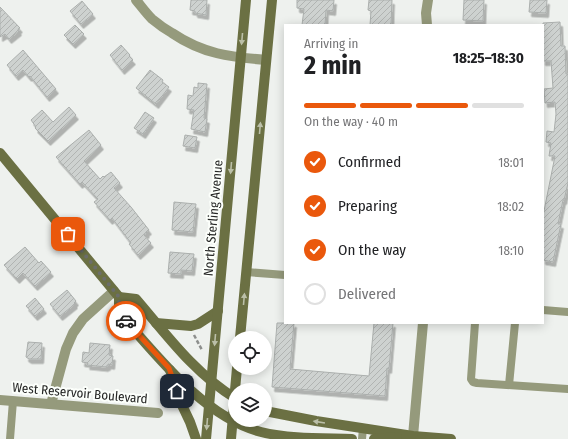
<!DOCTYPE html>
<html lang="en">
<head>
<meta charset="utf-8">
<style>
  body { margin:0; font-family:"Fira Sans Condensed",sans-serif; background:#f2f2f2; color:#202124; height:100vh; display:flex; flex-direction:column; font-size:15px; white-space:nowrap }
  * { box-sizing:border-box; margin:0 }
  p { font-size:13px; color:#757577 }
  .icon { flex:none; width:22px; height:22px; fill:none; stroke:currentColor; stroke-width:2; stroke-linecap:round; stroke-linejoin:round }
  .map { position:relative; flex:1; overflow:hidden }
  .side { position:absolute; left:284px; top:24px; width:260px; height:300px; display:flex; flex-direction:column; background:#fff; border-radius:0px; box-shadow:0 2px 10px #0003 }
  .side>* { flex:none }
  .controls { position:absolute; left:228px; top:331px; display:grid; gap:8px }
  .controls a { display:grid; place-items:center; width:44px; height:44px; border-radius:50%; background:#fff; box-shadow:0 2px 10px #0003; font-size:20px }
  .pin { position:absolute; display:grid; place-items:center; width:34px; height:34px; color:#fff; margin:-17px; border-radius:8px; box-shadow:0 2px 6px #0006 }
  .courier { position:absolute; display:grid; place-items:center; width:40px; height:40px; margin:-20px; border:3px solid #ea580c; border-radius:50%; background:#fff; color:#222; box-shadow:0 1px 5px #0007 }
  .overview em { font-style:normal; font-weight:700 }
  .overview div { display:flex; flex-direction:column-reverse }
  .overview { display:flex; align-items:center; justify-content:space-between; height:68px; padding:0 20px }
  h1 { font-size:26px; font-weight:700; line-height:30px }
  .bar { display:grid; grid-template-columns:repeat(4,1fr); gap:6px 4px; align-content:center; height:48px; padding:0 20px }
  .bar i { height:5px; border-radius:3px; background:#e0e0e0 }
  .bar .selected { background:#ea580c }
  .bar p { grid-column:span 4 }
  ol { padding:0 20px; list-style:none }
  li { display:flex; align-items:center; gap:12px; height:44px }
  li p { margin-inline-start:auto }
  li .icon { padding:4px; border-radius:50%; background:#ea580c; color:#fff; stroke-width:4 }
  li:last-child { color:#757577 }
  li i { width:22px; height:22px; border:2px solid #e0e0e0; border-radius:50% }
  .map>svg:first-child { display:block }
  .building { fill:url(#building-hatch); stroke:#abafad; filter:url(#shadow) }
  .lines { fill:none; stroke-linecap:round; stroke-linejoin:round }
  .path { stroke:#8d8f8d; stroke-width:2.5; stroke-dasharray:4 2; stroke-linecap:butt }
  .lane { stroke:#959a7c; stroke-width:8 }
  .street { stroke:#959a7c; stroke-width:10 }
  .secondary { stroke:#6b7043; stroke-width:10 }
  .oneway { fill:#bbbfa8 }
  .done { stroke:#6b6d6b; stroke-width:4; stroke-dasharray:0 7.2 }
  .route { stroke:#ea580c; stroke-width:5 }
  .labels { text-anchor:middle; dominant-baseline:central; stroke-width:4; stroke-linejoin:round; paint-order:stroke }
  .street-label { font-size:13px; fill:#252625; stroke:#fcfffb }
</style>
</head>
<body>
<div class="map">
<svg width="568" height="439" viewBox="0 0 568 439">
  <defs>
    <pattern id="building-hatch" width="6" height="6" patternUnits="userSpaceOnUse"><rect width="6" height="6" fill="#ced2d0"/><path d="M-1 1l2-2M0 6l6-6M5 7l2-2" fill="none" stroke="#b1b4b2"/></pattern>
    <filter id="shadow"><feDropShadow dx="2.5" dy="4.5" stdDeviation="0" flood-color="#0004"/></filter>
  </defs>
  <rect width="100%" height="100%" fill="#eef1ee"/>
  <!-- building -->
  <g class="building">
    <polygon points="191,0 207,0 206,15 195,13 195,11 190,10"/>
    <polygon points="297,0 334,0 333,11 326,10 325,25 302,25 304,9 297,8"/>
    <polygon points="369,0 392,0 391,25 370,25 371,11 368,10"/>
    <polygon points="464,0 484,0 483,21 463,20"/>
    <polygon points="530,0 547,0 546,13 529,12"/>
    <polygon points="82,1 93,14 81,24 70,11"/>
    <polygon points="0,7 20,28 18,29 19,31 9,39 5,34 0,37"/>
    <polygon points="560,22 561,46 565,46 566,74 568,74 568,183 564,200 563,200 558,224 561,224 553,262 543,260 543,216 555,156 549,156 551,143 546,142 547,131 554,132 556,114 555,102 545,103 544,89 553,88 551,61 543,61 543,23"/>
    <polygon points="75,25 84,34 73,44 64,35"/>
    <polygon points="121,45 130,55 129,56 133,60 122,70 110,55"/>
    <polygon points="23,50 56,89 47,97 30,76 29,77 23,70 16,76 7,65"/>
    <polygon points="150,70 163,80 162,82 169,87 156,104 136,88"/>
    <polygon points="198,83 207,84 204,118 207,119 205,132 191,129 194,110 187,109 188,95 193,96 194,87 198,88"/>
    <polygon points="69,107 76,115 48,141 35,128 36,127 31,120 42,110 53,122"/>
    <polygon points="145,112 154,118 143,134 134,128"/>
    <polygon points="89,130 101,145 84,161 100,179 103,176 104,177 111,172 120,183 114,188 131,207 149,230 146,232 147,233 144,235 151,243 138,255 129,244 131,243 112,218 110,220 94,202 98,199 82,182 80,184 56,157"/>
    <polygon points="185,135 197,137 195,148 183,146"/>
    <polygon points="174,202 196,204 193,232 172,230"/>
    <polygon points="25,247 39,263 41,261 51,272 35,286 23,273 17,279 4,265"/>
    <polygon points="170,252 194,254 192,271 181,270 181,274 168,273"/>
    <polygon points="67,290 76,301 74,303 75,304 60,316 50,304"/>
    <polygon points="35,298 44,309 35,316 26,306"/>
    <polygon points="277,323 294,323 290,369 369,376 374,323 393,323 389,369 387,368 385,396 272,387"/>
    <polygon points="28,342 42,343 41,359 29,359 26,357"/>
    <polygon points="90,343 110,345 109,355 113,356 112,365 108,364 108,366 106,366 106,367 87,365 88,363 82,362 83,352 89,353"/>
  </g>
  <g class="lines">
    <!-- path -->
    <polyline class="path" points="194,335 202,350"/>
    <!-- lane -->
    <g class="lane">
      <polyline points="246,272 285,275"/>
      <polyline points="543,310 568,312"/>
      <polyline points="475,323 471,379 473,382 477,383 568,389"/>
      <polyline points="509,385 515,323"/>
      <polyline points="10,439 13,401"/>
      <polyline points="362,439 363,428"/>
    </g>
    <!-- street -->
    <g class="street">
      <path d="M136,0c5,6 10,13 16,19 6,5 13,10 20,14 31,21 58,24 94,27"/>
      <polyline points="427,25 426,13 428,0"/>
      <polyline points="0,400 158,413"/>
      <polyline points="51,404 66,349 73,333 83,319 114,291"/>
      <polyline points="413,436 423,323"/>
    </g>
    <!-- secondary -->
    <g class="secondary">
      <path d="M0,153l119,144v16c38,42 84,104 142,119 29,7 61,6 91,7"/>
      <path d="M119,297l17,2c30,35 59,75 99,99"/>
      <polyline points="156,323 191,326 198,324 218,311"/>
      <polyline points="240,338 272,0"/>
      <polyline points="170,370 181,403 190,422 196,439"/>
      <polyline points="235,390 237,368"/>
      <polyline points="265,411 316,421 413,436 451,439"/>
      <polyline points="206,439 246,0"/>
      <polyline points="231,439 235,392"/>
      <polyline points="374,439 397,437"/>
    </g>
  </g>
  <!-- one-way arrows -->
  <defs><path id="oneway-solid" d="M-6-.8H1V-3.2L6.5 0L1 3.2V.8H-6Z"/></defs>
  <g class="oneway">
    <use href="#oneway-solid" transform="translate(242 39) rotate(95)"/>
    <use href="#oneway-solid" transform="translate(260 128) rotate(-85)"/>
    <use href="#oneway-solid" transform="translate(231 168) rotate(95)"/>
    <use href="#oneway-solid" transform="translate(244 299) rotate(-85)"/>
    <use href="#oneway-solid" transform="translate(215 340) rotate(95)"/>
    <use href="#oneway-solid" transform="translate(319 422) rotate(-171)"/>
    <use href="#oneway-solid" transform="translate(207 424) rotate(95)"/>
  </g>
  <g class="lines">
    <!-- done -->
    <polyline class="done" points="68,234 119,297 119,313 126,321"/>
    <!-- route -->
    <polyline class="route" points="126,321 169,368 177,391"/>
  </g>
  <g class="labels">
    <!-- street labels -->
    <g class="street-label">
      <text transform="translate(213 218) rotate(-85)">North Sterling Avenue</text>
      <text transform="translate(80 393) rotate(5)">West Reservoir Boulevard</text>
    </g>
  </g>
</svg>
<div class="controls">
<a><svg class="icon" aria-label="locate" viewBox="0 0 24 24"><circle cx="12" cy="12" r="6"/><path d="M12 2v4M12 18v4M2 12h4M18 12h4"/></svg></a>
<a><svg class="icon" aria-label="layers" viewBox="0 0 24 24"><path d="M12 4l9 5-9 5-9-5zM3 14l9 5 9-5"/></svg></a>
</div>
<div class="pin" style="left:68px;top:234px;background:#ea580c"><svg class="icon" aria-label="bag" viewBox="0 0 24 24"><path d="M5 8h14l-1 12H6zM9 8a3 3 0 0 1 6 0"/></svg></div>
<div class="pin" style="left:177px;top:391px;background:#1f2937"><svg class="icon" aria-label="home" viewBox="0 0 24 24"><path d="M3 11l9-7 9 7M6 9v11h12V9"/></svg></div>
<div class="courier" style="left:126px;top:321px"><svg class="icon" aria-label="car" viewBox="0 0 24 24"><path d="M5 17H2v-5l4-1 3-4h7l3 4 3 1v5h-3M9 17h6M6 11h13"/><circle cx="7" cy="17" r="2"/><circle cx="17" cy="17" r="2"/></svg></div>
<section class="side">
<div class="overview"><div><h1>2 min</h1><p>Arriving in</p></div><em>18:25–18:30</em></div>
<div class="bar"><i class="selected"></i><i class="selected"></i><i class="selected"></i><i></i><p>On the way · 40 m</p></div>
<ol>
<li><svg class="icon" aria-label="check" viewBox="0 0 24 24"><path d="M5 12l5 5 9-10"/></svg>Confirmed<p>18:01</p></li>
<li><svg class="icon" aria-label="check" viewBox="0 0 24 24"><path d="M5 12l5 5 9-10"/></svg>Preparing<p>18:02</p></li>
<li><svg class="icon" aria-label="check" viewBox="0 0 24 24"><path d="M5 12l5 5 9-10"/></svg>On the way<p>18:10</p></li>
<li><i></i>Delivered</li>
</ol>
</section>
</div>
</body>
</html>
